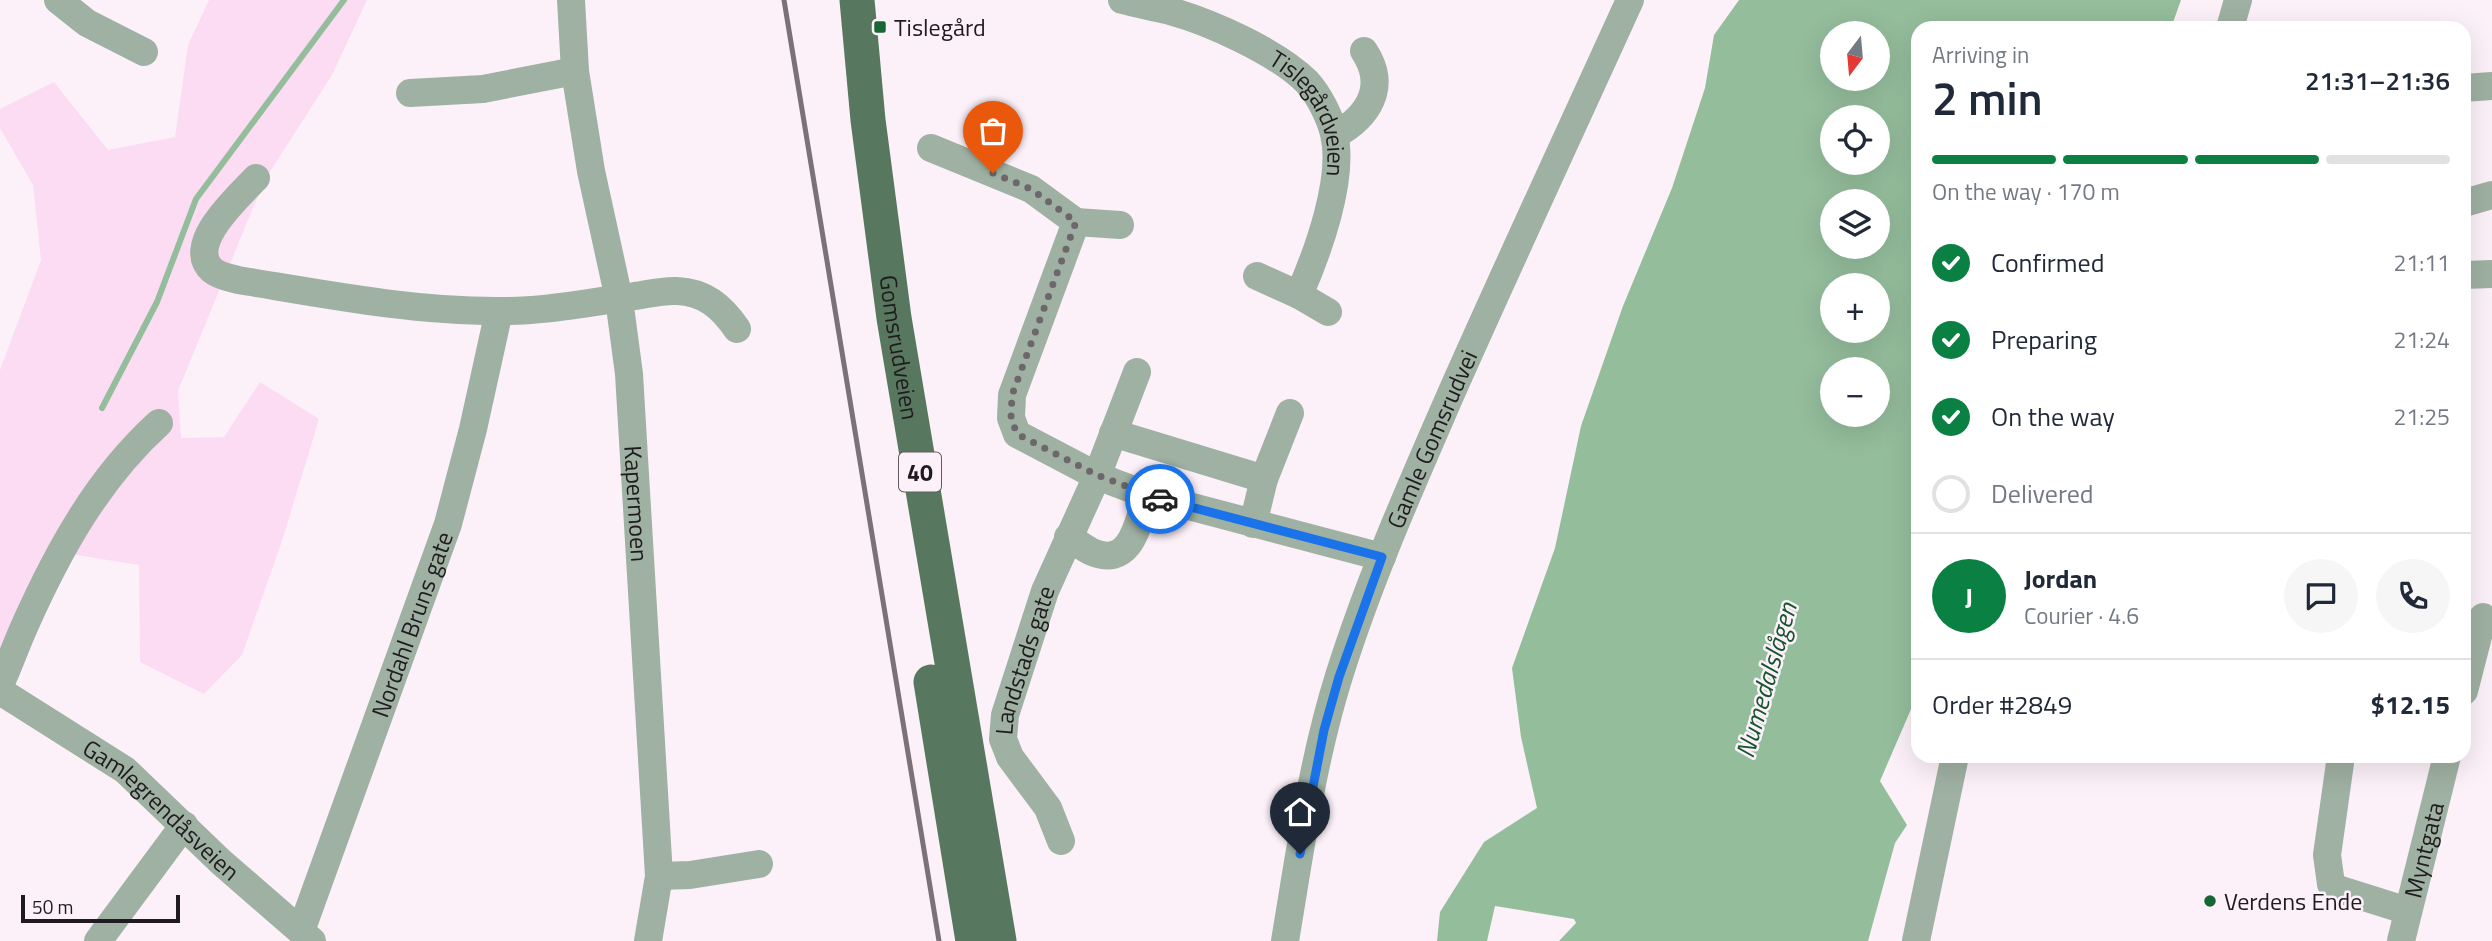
<!DOCTYPE html>
<html lang="en">
<head>
<meta charset="utf-8">
<style>
  body { margin:0; font-family:"Titillium Web",sans-serif; background:#f6f6f7; color:#1f2937; height:100vh; display:flex; flex-direction:column; font-size:26px; white-space:nowrap }
  * { box-sizing:border-box; margin:0 }
  p { font-size:23px; color:#747a83 }
  .icon { flex:none; width:38px; height:38px; fill:none; stroke:currentColor; stroke-width:2; stroke-linecap:round; stroke-linejoin:round }
  .map { position:relative; flex:1; overflow:hidden }
  .panel { position:absolute; left:1911px; top:21px; width:560px; height:742px; display:flex; flex-direction:column; background:#fff; border-radius:21px; box-shadow:0 7px 28px #0002 }
  .panel>* { flex:none }
  .needle { width:46px; rotate:196deg }
  .tools { position:absolute; left:1820px; top:21px; display:grid; gap:14px }
  .tools a { display:grid; place-items:center; width:70px; height:70px; border-radius:50%; background:#fff; box-shadow:0 7px 28px #0002; font-size:35px }
  .scale { position:absolute; left:21px; bottom:18px; width:159px; box-sizing:border-box; padding-left:7px; border:4px solid #201b1f; border-top:0; font-size:19px; line-height:24px; white-space:nowrap; color:#201b1f; -webkit-text-stroke:5px #fdf1f9; paint-order:stroke }
  .pin { position:absolute; display:grid; place-items:center; width:60px; height:60px; color:#fff; margin:-72px -30px; border-radius:50% 50% 50% 0; rotate:-45deg; box-shadow:0 0 7px #0007 }
  .pin .icon { rotate:45deg }
  .courier { position:absolute; display:grid; place-items:center; width:70px; height:70px; margin:-35px; border:5px solid #1a73e8; border-radius:50%; background:#fff; color:#222; box-shadow:0 2px 9px #0007 }
  .overview em { font-style:normal; font-weight:600 }
  .overview div { display:flex; flex-direction:column-reverse }
  .overview { display:flex; align-items:center; justify-content:space-between; height:119px; padding:0 21px }
  h1 { font-size:46px; font-weight:600; line-height:52px }
  .bar { display:grid; grid-template-columns:repeat(4,1fr); gap:10px 7px; align-content:center; height:84px; padding:0 21px }
  .bar i { height:9px; border-radius:5px; background:#e0e1e3 }
  .bar .current { background:#0b8043 }
  .bar p { grid-column:span 4 }
  .line { display:flex; align-items:center; gap:18px; padding:0 21px; border-top:2px solid #e0e1e3 }
  .line div { flex:1 }
  .round { display:grid; place-items:center; flex:none; width:74px; height:74px; border-radius:37px; background:#f6f6f7 }
  ol { padding:0 21px; list-style:none }
  li { display:flex; align-items:center; gap:21px; height:77px }
  li p { margin-inline-start:auto }
  li .icon { padding:7px; border-radius:50%; background:#0b8043; color:#fff; stroke-width:4 }
  li:last-child { color:#747a83 }
  li i { width:38px; height:38px; border:4px solid #e0e1e3; border-radius:50% }
  .map>svg:first-child { display:block }
  .green { fill:#fcdcf2 }
  .water { fill:#94bd9c; fill-rule:evenodd }
  .lines { fill:none; stroke-linecap:round; stroke-linejoin:round }
  .stream { stroke:#94bd9c; stroke-width:6 }
  .minor { stroke:#9fb1a2; stroke-width:28 }
  .major { stroke:#57785f; stroke-width:35 }
  .rail { stroke:#7a7277; stroke-width:5 }
  .done { stroke:#6d666b; stroke-width:7; stroke-dasharray:0 12.6 }
  .route { stroke:#1a73e8; stroke-width:9 }
  .poi-dot { fill:#196635; stroke:#fdf1f9; stroke-width:2.5 }
  .labels { text-anchor:middle; dominant-baseline:central; stroke-width:5; stroke-linejoin:round; paint-order:stroke }
  .shield { fill:#fdf1f9; stroke:#625b60; stroke-width:2 }
  .shield-label { font-size:23px; font-weight:bold; fill:#201b1f }
  .poi-label { font-size:24px; fill:#201b1f; stroke:#fdf1f9; text-anchor:start }
  .street-label { font-size:24px; fill:#201b1f; stroke:#fdf1f9 }
  .water-label { font-size:26px; font-style:italic; fill:#14552b; stroke:#fdf1f9 }
</style>
</head>
<body>
<div class="map">
<svg width="2492" height="941" viewBox="0 0 2492 941">
  <rect width="100%" height="100%" fill="#fdf1f9"/>
  <!-- green -->
  <polygon class="green" points="209,0 367,0 332,75 264,181 178,391 181,438 224,437 260,382 319,419 283,538 242,655 204,694 140,662 139,565 70,554 0,667 0,370 41,260 33,185 0,128 0,109 54,82 108,150 175,137 188,45"/>
  <!-- water -->
  <path class="water" d="M1739,0h442l-10,28h-253v665l-38,88 27,44 -12,18 -27,98h-309l17,-18 -2,-4 -79,-13 -8,35h-50l3,-29 44,-70 53,-34 -16,-71 -9,-69 43,-120 26,-122 42,-120 49,-118 33,-100 9,-53zM1832,33h46v46h-46zM1832,117h46v46h-46zM1832,201h46v46h-46zM1832,285h46v46h-46zM1832,369h46v46h-46z"/>
  <g class="lines">
    <!-- stream -->
    <polyline class="stream" points="102,408 157,302 196,199 344,0"/>
    <!-- minor -->
    <g class="minor">
      <polyline points="58,0 87,23 144,52"/>
      <path id="s1" d="M571,0l4,71 16,100 28,128 10,75 30,502 -11,65"/>
      <path id="s2" d="M1122,0c16,4 32,7 48,11 40,11 107,41 137,71 12,13 23,35 27,52 11,45 -17,120 -35,161"/>
      <polyline points="2230,28 2238,0"/>
      <polyline points="2464,88 2492,86"/>
      <polyline points="410,93 483,89 575,71"/>
      <path d="M1335,135c33,-18 53,-48 29,-84"/>
      <polyline points="931,148 1031,189 1076,222 1012,395 1011,418 1017,434 1097,476 1147,495 1382,557"/>
      <path d="M256,178c-17,18 -72,67 -44,92 7,6 18,8 26,10 86,14 172,31 259,31 44,1 89,-8 132,-14 16,-2 33,-7 48,-6 28,1 45,16 60,38"/>
      <polyline points="2464,203 2492,195"/>
      <polyline points="1076,222 1120,225"/>
      <polyline points="2464,275 2492,274"/>
      <polyline points="1257,276 1299,295 1328,312"/>
      <polyline points="1113,433 1264,479"/>
      <polyline points="1253,524 1264,479 1290,413"/>
      <path d="M1068,537c8,4 15,11 24,15 40,17 46,-30 55,-57"/>
      <path d="M0,685c9,-20 16,-40 25,-60 33,-74 73,-147 134,-202"/>
      <path id="s3" d="M0,691l125,79 96,92 91,79"/>
      <polyline points="2464,691 2483,617"/>
      <polyline points="2340,763 2327,855 2331,884 2338,889 2408,911"/>
      <path id="s4" d="M1061,841l-13,-33 -38,-51 -7,-18 2,-24 40,-124 52,-115 40,-104"/>
      <polyline points="659,876 690,875 759,864"/>
      <path id="s5" d="M301,931l147,-407 25,-95 26,-118"/>
      <polyline points="98,941 184,825"/>
      <path id="s6" d="M1285,941c15,-89 27,-179 54,-265 30,-96 71,-188 111,-280 59,-133 120,-264 180,-396"/>
      <polyline points="1916,941 1955,756"/>
      <path id="s7" d="M2401,941l46,-185"/>
    </g>
    <!-- major -->
    <g class="major">
      <path id="s8" d="M857,0l11,120 26,198 105,623"/>
      <polyline points="931,682 973,941"/>
    </g>
    <!-- rail -->
    <polyline class="rail" points="784,0 939,941"/>
  </g>
  <g class="lines">
    <!-- done -->
    <polyline class="done" points="993,173 1031,189 1076,222 1012,395 1011,418 1017,434 1097,475 1160,499"/>
    <!-- route -->
    <polyline class="route" points="1160,499 1382,557 1339,677 1324,730 1300,854"/>
  </g>
  <!-- markers -->
  <g class="poi-dot">
    <rect x="873" y="20" width="14" height="14" rx="3.5"/>
    <circle cx="2210" cy="901" r="7"/>
  </g>
  <g class="labels">
    <!-- shield labels -->
    <rect class="shield" x="899" y="452.5" width="42" height="39" rx="5"/>
    <g class="shield-label">
      <text x="920" y="472">40</text>
    </g>
    <!-- poi labels -->
    <g class="poi-label">
      <text x="894" y="27">Tislegård</text>
      <text x="2224" y="901">Verdens Ende</text>
    </g>
    <!-- street labels -->
    <g class="street-label">
      <text stroke="none"><textPath href="#s2" startOffset="234">Tislegårdveien</textPath></text>
      <text stroke="none"><textPath href="#s8" startOffset="350">Gomsrudveien</textPath></text>
      <text stroke="none"><textPath href="#s6" startOffset="525">Gamle Gomsrudvei</textPath></text>
      <text stroke="none"><textPath href="#s1" startOffset="509">Kapermoen</textPath></text>
      <text stroke="none"><textPath href="#s5" startOffset="326">Nordahl Bruns gate</textPath></text>
      <text stroke="none"><textPath href="#s4" startOffset="200">Landstads gate</textPath></text>
      <text stroke="none"><textPath href="#s3" startOffset="201">Gamlegrendåsveien</textPath></text>
      <text stroke="none"><textPath href="#s7" startOffset="94">Myntgata</textPath></text>
    </g>
    <!-- water labels -->
    <g class="water-label">
      <text transform="translate(1766 680) rotate(-74)">Numedalslågen</text>
    </g>
  </g>
</svg>
<div class="tools">
<a><svg class="needle" viewBox="-14 -14 28 28"><path d="M0-13l5 13h-10z" fill="#e53935"/><path d="M0 13l5-13h-10z" fill="#747a83"/></svg></a>
<a><svg class="icon" aria-label="locate" viewBox="0 0 24 24"><circle cx="12" cy="12" r="6"/><path d="M12 2v4M12 18v4M2 12h4M18 12h4"/></svg></a>
<a><svg class="icon" aria-label="layers" viewBox="0 0 24 24"><path d="M12 4l9 5-9 5-9-5zM3 14l9 5 9-5"/></svg></a>
<a>+</a>
<a>−</a>
</div>
<div class="scale">50 m</div>
<div class="pin" style="left:993px;top:173px;background:#ea580c"><svg class="icon" aria-label="bag" viewBox="0 0 24 24"><path d="M5 8h14l-1 12H6zM9 8a3 3 0 0 1 6 0"/></svg></div>
<div class="pin" style="left:1300px;top:854px;background:#1f2937"><svg class="icon" aria-label="home" viewBox="0 0 24 24"><path d="M3 11l9-7 9 7M6 9v11h12V9"/></svg></div>
<div class="courier" style="left:1160px;top:499px"><svg class="icon" aria-label="car" viewBox="0 0 24 24"><path d="M5 17H2v-5l4-1 3-4h7l3 4 3 1v5h-3M9 17h6M6 11h13"/><circle cx="7" cy="17" r="2"/><circle cx="17" cy="17" r="2"/></svg></div>
<section class="panel">
<div class="overview"><div><h1>2 min</h1><p>Arriving in</p></div><em>21:31–21:36</em></div>
<div class="bar"><i class="current"></i><i class="current"></i><i class="current"></i><i></i><p>On the way · 170 m</p></div>
<ol>
<li><svg class="icon" aria-label="check" viewBox="0 0 24 24"><path d="M5 12l5 5 9-10"/></svg>Confirmed<p>21:11</p></li>
<li><svg class="icon" aria-label="check" viewBox="0 0 24 24"><path d="M5 12l5 5 9-10"/></svg>Preparing<p>21:24</p></li>
<li><svg class="icon" aria-label="check" viewBox="0 0 24 24"><path d="M5 12l5 5 9-10"/></svg>On the way<p>21:25</p></li>
<li><i></i>Delivered</li>
</ol>
<div class="line" style="height:126px"><b class="round" style="background:#0b8043;color:#fff">J</b><div><b>Jordan</b><p>Courier · 4.6</p></div><a class="round"><svg class="icon" aria-label="chat" viewBox="0 0 24 24"><path d="M4 5h16v11H9l-5 4z"/></svg></a><a class="round"><svg class="icon" aria-label="phone" viewBox="0 0 24 24"><path d="M5 4h4l2 5-3 2q2 4 5 5l2-3 5 2v4C11 20 4 13 5 4z"/></svg></a></div>
<div class="line" style="height:91px"><div>Order #2849</div><b>$12.15</b></div>
</section>
</div>
</body>
</html>
